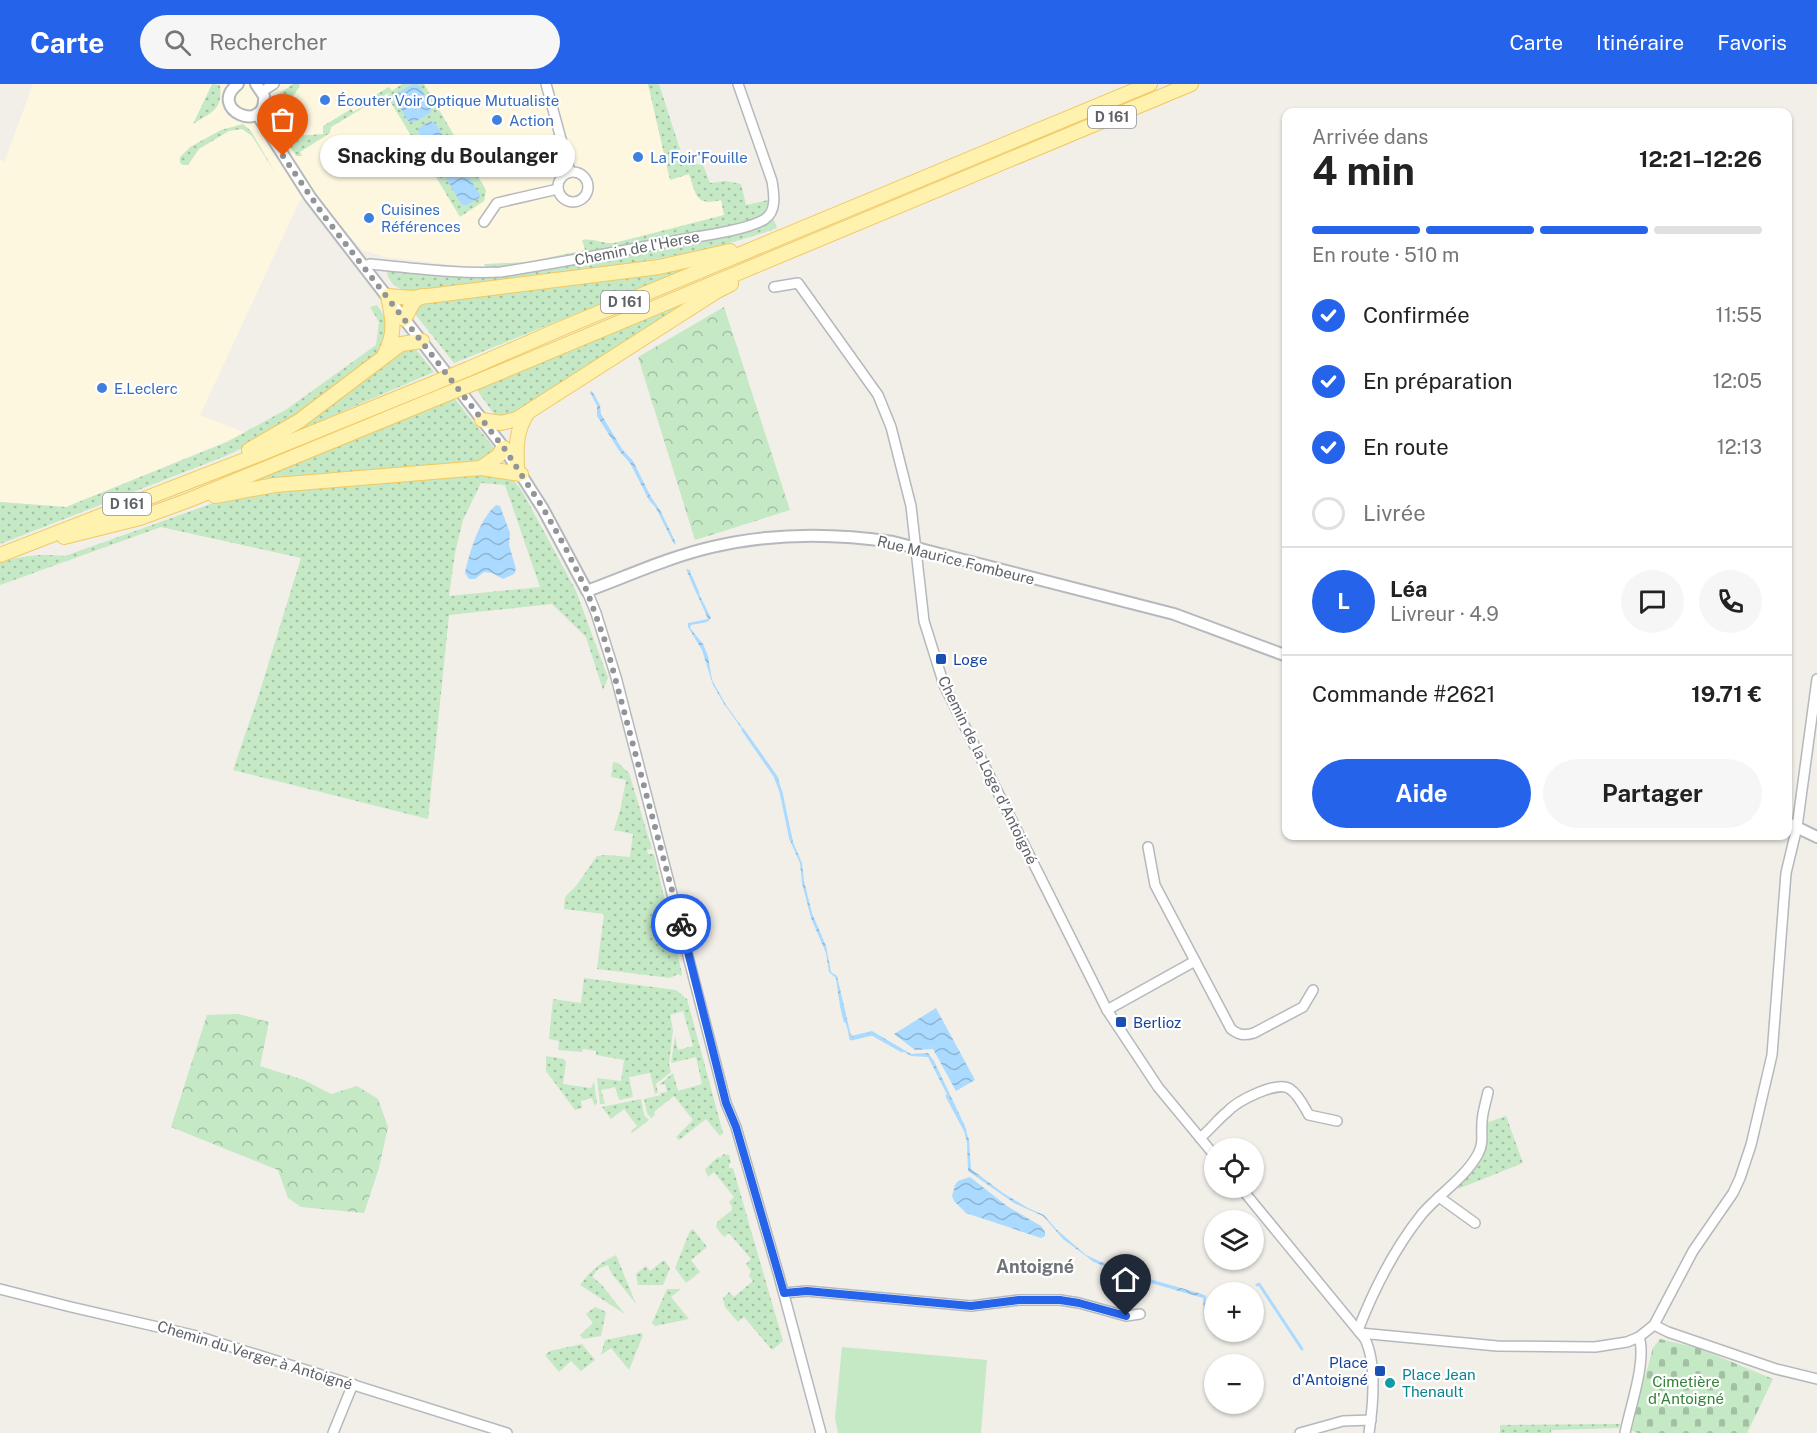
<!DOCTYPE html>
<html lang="fr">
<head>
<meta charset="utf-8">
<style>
  body { margin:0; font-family:"Public Sans",sans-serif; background:#f6f6f6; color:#222; height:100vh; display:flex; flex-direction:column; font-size:22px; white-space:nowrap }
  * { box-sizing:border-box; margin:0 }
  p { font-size:20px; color:#767676 }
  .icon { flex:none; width:33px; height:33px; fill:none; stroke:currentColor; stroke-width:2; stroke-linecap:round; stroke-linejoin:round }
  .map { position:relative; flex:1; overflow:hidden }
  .drawer { position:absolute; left:1282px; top:24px; width:510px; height:732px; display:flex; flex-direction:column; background:#fff; border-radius:12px; box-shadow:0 2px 4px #0004 }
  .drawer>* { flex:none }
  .controls { position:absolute; left:1204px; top:1054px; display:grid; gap:12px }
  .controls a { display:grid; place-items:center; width:60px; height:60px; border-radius:50%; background:#fff; box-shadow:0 2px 4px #0004; font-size:30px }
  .pin { position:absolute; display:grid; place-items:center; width:51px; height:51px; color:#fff; margin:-62px -26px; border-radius:50% 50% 50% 0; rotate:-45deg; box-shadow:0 0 6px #0007 }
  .pin .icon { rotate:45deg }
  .courier { position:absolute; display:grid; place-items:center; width:60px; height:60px; margin:-30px; border:4px solid #2563eb; border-radius:50%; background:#fff; color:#222; box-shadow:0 2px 8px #0007 }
  .bubble { position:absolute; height:42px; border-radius:21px; background:#fff; box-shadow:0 2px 4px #0004; font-size:20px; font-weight:700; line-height:42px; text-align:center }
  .summary em { font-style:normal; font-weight:700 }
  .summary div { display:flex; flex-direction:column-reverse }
  .summary { display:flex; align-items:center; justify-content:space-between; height:102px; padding:0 30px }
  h1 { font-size:39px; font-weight:700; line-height:45px }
  .bar { display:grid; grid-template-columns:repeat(4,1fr); gap:9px 6px; align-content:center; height:72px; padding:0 30px }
  .bar i { height:8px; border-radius:4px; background:#e0e0e0 }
  .bar .active { background:#2563eb }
  .bar p { grid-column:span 4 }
  .line { display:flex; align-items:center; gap:15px; padding:0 30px; border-top:2px solid #e0e0e0 }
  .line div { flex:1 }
  .round { display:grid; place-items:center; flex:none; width:63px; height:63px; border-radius:32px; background:#f6f6f6 }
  ol { padding:0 30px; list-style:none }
  li { display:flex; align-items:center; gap:18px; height:66px }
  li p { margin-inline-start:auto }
  li .icon { padding:6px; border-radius:50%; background:#2563eb; color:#fff; stroke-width:4 }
  li:last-child { color:#767676 }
  li i { width:33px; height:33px; border:3px solid #e0e0e0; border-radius:50% }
  .primary-button { display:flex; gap:12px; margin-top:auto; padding:12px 30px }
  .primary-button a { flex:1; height:69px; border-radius:36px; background:#2563eb; color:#fff; font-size:24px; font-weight:700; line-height:69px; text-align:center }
  .primary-button a+a { background:#f6f6f6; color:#222 }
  header { display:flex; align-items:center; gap:36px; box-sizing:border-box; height:84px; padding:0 30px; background:#2563eb; color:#fff }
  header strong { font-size:28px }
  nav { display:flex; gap:33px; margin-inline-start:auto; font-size:21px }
  .search { width:420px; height:54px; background:#f6f6f6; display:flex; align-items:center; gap:15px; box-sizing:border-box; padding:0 21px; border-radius:33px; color:#767676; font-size:22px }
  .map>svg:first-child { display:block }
  .commercial { fill:#fef7e0 }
  .grass { fill:url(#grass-dots); fill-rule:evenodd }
  .forest { fill:url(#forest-crowns) }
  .cemetery { fill:url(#cemetery-stones) }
  .garden { fill:#c5e8c5 }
  .water { fill:url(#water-waves) }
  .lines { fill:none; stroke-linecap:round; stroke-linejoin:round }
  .stream { stroke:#aadaff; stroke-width:3 }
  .minor-casing { stroke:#b5b8bc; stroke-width:12 }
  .tertiary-casing { stroke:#b5b8bc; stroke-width:14 }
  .primary-casing { stroke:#f2c960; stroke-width:16 }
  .minor { stroke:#fff; stroke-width:9 }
  .tertiary { stroke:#fff; stroke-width:10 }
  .primary { stroke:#fff2af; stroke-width:14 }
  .primary-bridge-casing { stroke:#f2c960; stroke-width:16; stroke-linecap:butt }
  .primary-bridge { stroke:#fff2af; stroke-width:14 }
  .done { stroke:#929495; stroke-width:6; stroke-dasharray:0 10.8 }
  .route { stroke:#2563eb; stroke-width:8 }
  .shop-dot { fill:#3f7fe0; stroke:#fff; stroke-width:2 }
  .transit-dot { fill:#1a4fb4; stroke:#fff; stroke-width:2 }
  .culture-dot { fill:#0f9aa8; stroke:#fff; stroke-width:2 }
  .labels { text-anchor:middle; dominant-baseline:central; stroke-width:4.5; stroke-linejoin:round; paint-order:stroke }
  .shield { fill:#fff; stroke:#8f9295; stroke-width:1.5 }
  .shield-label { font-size:14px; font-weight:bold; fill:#5f6368 }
  .shop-label { font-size:15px; fill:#366cbe; stroke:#fff; text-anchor:start }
  .street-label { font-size:15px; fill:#5f6368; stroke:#fff }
  .transit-label { font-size:15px; fill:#164399; stroke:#fff; text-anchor:start }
  .culture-label { font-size:15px; fill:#0d838f; stroke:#fff; text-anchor:start }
  .park-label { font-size:15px; fill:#348238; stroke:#fff }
  .quarter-label { font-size:18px; font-weight:bold; fill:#70757a; stroke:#fff }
</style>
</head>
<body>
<header>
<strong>Carte</strong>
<div class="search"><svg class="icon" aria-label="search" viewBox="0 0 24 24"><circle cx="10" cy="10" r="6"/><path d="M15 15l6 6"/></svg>Rechercher</div>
<nav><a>Carte</a><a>Itinéraire</a><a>Favoris</a></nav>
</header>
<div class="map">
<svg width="1817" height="1349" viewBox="0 0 1817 1349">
  <defs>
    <pattern id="grass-dots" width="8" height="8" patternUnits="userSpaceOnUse" patternTransform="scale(1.5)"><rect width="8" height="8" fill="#c5e8c5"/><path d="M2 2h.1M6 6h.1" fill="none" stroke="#a3c0a4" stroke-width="1.8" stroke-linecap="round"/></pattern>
    <pattern id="forest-crowns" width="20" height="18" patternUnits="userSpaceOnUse" patternTransform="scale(1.5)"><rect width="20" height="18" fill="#c5e8c5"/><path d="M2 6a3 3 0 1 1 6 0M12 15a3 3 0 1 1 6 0" fill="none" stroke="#a3c0a4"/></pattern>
    <pattern id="cemetery-stones" width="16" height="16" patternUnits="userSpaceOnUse" patternTransform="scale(1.5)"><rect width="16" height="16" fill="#c5e8c5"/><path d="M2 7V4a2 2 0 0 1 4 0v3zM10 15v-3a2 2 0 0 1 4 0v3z" fill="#a3c0a4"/></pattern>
    <pattern id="water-waves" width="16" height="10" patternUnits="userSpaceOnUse" patternTransform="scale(1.5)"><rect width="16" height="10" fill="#aadaff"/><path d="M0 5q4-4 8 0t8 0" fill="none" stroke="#8eb4d2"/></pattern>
  </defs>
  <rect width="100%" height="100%" fill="#f1efe8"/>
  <!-- commercial -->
  <polygon class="commercial" points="33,0 648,0 670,95 689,90 696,111 700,116 706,119 721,116 724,131 585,169 487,185 385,173 362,166 334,134 314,106 300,116 200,331 246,349 66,423 0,418 0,76 4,78 7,71"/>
  <!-- grass -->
  <g class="grass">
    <path d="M212,0l8,1c3,25 -8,27 -27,39z"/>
    <polygon points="293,0 299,0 300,2 282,28 296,52 323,50 323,42 351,25 353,28 363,22 362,19 389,3 392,7 402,0 424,0 486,106 484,117 460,133 387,12 390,8 331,43 330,49 300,68 302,72 296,72 273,35 272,24 274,13"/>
    <path d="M648,0h11l25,78 19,3 7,18 16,-2 15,3 5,21 22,-5v5l-4,10 -28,10 -249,44 -3,-5 43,-2 58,-12 -3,-10c10,-2 21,4 32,3l110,-28 -3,-15c-25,6 -25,-5 -32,-26l-19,6z"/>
    <polygon points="243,40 251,47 276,90 252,52 242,45 229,47 199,65 188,81 183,81 180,79 180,73 190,63 221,46"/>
    <path d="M774,136l3,8c-64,23 -123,32 -191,42 -59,8 -117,16 -176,22 -11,-3 -20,-7 -23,-19l3,-3 48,6h59l258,-49z"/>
    <polygon points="714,174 454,279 415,230 414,225 418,219"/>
    <polygon points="709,206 517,330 503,332 494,330 477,306"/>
    <path d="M377,221l11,17 -6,29c-49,38 -97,78 -154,104l-228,89v-42l66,5 161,-65 60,-33 89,-64 3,-23 -9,-15z"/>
    <polygon points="414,263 434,288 267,360 397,266"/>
    <polygon points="455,315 497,368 485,379 228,406"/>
    <path d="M485,389l28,6 9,12 54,100 32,87 -5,12 -17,-53 -34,-33 -103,11 -21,204 -195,-49 26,-76 42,-136 -140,-31 -161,58v-22c25,-8 39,-9 65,-7l154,-55 37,-8zM481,399l24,2 35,102 -91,9 6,-43 8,-33z"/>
    <polygon points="613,678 618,679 629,689 652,765 647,766 648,770 654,770 682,890 681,892 678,890 670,894 597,885 604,830 564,825 565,813 576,802 597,772 606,771 630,773 633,750 614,746 621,723 626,696 611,693"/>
    <polygon points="584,894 676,906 687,915 723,1049 720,1052 706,1035 679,1056 676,1053 693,1036 674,1012 654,1028 655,1031 651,1034 647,1029 644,1015 661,1011 660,1009 667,1008 665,1000 659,1001 673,989 678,1007 702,1000 696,973 671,979 675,952 678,966 693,962 683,927 670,931 673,946 669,980 671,988 656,1000 658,1009 655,1010 650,989 629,993 633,1013 619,1016 615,1003 601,1006 605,1020 600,1020 597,994 621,997 624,976 596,971 596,967 583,965 582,968 558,966 559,957 549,955 553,915 581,919"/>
    <polygon points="546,972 564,975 566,978 563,1000 591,1004 594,997 597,1020 594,1021 592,1014 581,1017 582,1024 575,1026 546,987"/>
    <polygon points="641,1015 644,1031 649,1036 632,1049 631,1047 637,1042 624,1025 611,1035 602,1023"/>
    <path d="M1506,1032l17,47 -65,26 -1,-2c22,-20 33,-33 29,-64z"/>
    <polygon points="724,1070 729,1071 731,1079 729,1080 729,1084 733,1084 783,1257 772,1266 744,1233 738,1238 725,1223 723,1214 729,1208 734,1213 753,1197 749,1192 751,1187 746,1180 751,1175 729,1149 724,1153 716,1143 717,1138 732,1126 732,1122 729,1118 734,1113 714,1088 708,1093 705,1085 718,1073 720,1074"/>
    <polygon points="693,1145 707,1163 691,1176 700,1188 686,1199 675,1184 690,1147"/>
    <path d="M616,1171l20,49 -24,-30 -4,-9 -10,4 -6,8 8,6 25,31 -45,-29c11,-15 20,-22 36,-30z"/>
    <polygon points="664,1176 670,1184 663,1201 638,1201 636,1190 646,1182 650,1187"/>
    <polygon points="667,1205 681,1205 671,1213 689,1235 655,1242 652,1239"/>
    <polygon points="595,1223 606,1228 601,1252 583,1255 580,1251 593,1239 586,1230"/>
    <polygon points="641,1249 643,1251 629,1286 611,1264 601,1271 605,1256"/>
    <polygon points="582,1260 595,1276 581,1287 571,1277 559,1288 545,1271 550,1267"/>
    <polygon points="1620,1340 1619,1344 1551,1346 1551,1349 1500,1349 1500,1341"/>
  </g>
  <!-- forest -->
  <g class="forest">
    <polygon points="724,223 790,426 695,456 638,273"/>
    <polygon points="238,930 269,938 260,982 304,996 331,1010 357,1002 378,1015 388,1043 379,1084 364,1129 301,1123 288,1114 278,1086 171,1043 207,931"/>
  </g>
  <!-- cemetery -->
  <polygon class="cemetery" points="1660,1255 1698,1264 1773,1295 1747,1349 1638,1349 1630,1346 1653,1264"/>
  <!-- garden -->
  <polygon class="garden" points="842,1263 987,1276 981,1349 838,1349 835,1334"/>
  <!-- water -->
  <g class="water">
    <polygon points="413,0 419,1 432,24 430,29 415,38 408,37 395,15 397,9"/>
    <polygon points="430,37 435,39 480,111 479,114 467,121 462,121 418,47 419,44"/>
    <polygon points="592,307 600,321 601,330 622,365 633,377 651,413 660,426 676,459 674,460 656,424 649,416 630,379 620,368 597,332 597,322 590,308"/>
    <path d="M496,421l4,1 10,27 -1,12 7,24 -2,5 -11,5 -11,-6 -8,-1 -9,7h-6l-4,-6c5,-22 14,-53 31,-68z"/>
    <polygon points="686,485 690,486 692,496 711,534 707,538 691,541 690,544 703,560 708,572 712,596 726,621 778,693 793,758 802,779 804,797 812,829 826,862 831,888 837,892 851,952 872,947 911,970 928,969 934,977 964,1040 969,1056 971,1085 1003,1109 1028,1124 1044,1131 1057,1146 1086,1171 1117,1185 1137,1189 1146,1194 1202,1210 1206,1212 1205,1230 1209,1231 1215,1229 1207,1234 1204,1232 1203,1214 1144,1197 1136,1191 1118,1188 1094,1178 1063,1155 1043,1132 1014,1119 968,1087 967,1059 963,1042 928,973 911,972 879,953 870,950 850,954 839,916 836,894 829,888 826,869 811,834 802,799 800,779 791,759 780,703 773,688 724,620 713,601 702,566 688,543 688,539 708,535"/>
    <polygon points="936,924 975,996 956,1007 933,965 915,966 894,950"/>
    <polygon points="970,1093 1007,1122 1041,1142 1045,1148 1045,1152 1041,1154 966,1129 954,1117 952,1112 955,1101 958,1097"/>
  </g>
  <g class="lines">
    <!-- stream -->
    <g class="stream">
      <polyline points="691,493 698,509"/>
      <polyline points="743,646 775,692 781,708 791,756"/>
      <polyline points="841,920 845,937"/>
      <polyline points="850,951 851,955 872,950 902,967"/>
      <polyline points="947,1012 965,1046"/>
      <polyline points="1257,1201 1259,1200 1302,1265"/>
    </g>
    <!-- minor casing -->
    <g class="minor-casing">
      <g id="minor">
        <polyline points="546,0 570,88"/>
        <polyline points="263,7 274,0"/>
        <circle cx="573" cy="103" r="15"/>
        <polyline points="484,138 497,119 558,105"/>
        <path d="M364,182l6,-2c43,4 87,10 131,8 63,-10 126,-22 189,-34 19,-3 60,-9 75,-19 12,-8 9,-25 7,-38l-34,-97"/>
        <polyline points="774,203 798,199 878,311 891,343 911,422 924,537 944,601 1107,926 1158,1003 1215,1072"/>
        <polyline points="587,507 596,529 616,593 726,1019 736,1043 779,1192 821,1349"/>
        <path d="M1148,763l7,38 76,144c8,6 13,7 23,4l49,-26 10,-17"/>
        <polyline points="1107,926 1195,877"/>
        <path d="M1200,1054c10,-8 17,-18 27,-26 10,-11 50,-32 63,-23 9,6 14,18 19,26l28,6"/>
        <path d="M1241,1104l124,151c12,25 8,67 4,94"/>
        <polyline points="1439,1113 1475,1139"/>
        <polyline points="0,1205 71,1223 197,1252 507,1349"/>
        <polyline points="784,1209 807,1207 971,1222 1019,1216 1060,1216 1079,1219 1126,1232 1140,1230"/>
        <polyline points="1654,1241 1668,1248 1776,1285 1817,1295"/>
        <path d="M1358,1246c16,-41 36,-81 64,-116 17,-20 43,-36 56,-60 6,-11 3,-19 4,-31 0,-10 4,-21 6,-31"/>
        <polyline points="1360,1249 1497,1262 1595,1263 1627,1258 1639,1253 1654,1241 1693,1167 1733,1109 1740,1094 1751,1061 1772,971 1786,789 1797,743 1817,595"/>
        <polyline points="333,1349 353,1300"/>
        <polyline points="1300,1349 1343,1337 1371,1336"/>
        <path d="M1625,1349c5,-26 22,-72 14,-96"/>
      </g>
    </g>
    <!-- tertiary casing -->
    <g class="tertiary-casing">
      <g id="tertiary">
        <path d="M238,0c-32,25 29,52 26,12l-8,-12"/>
        <path d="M257,30l53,83 194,251 39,61 44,82c41,-15 82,-34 125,-44 59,-14 121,-14 181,-5l281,72 113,42"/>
        <polyline points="1788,739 1817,753"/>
      </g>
    </g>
    <!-- primary casing -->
    <g class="primary-casing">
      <g id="primary">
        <polyline points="404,235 414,217 422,212"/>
        <path d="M385,270c11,-22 8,-34 3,-58l24,2 247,-31 71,-16"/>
        <polyline points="468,285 560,245 1150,0"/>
        <polyline points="479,297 1191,0"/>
        <polyline points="482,336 501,339 517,335 717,207 731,200"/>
        <polyline points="249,366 299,337 401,260 422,257"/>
        <path d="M517,383c-1,-21 -1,-37 11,-55"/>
        <polyline points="481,384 498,372 504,364"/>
        <polyline points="215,412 275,401 481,384 521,390"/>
        <polyline points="64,453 140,434 189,416 437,314"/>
        <polyline points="0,471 260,370 427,302"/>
      </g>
    </g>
    <!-- minor -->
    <use href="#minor" class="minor"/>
    <!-- tertiary -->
    <use href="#tertiary" class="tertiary"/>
    <!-- primary -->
    <use href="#primary" class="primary"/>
    <!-- primary-bridge casing -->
    <g class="primary-bridge-casing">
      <g id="primary-bridge">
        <polyline points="427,302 468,285"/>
        <polyline points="437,314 479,297"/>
      </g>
    </g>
    <!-- primary-bridge -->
    <use href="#primary-bridge" class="primary-bridge"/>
  </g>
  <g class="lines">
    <!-- done -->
    <polyline class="done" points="283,72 324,132 504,364 543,424 565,463 587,507 606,560 681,840"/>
    <!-- route -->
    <polyline class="route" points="681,840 726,1019 736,1043 784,1209 807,1207 971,1222 1019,1216 1060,1216 1079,1219 1126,1232"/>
  </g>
  <!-- markers -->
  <g class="shop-dot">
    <circle cx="325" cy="16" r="6"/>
    <circle cx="497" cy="36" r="6"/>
    <circle cx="638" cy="73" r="6"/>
    <circle cx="369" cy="134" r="6"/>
    <circle cx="102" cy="304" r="6"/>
  </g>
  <g class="transit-dot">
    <rect x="935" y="569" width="12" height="12" rx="3"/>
    <rect x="1115" y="932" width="12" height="12" rx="3"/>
    <rect x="1374" y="1281" width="12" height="12" rx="3"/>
  </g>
  <circle class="culture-dot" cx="1390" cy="1299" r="6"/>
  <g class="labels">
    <!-- shield labels -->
    <g class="shield">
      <rect x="1088" y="22" width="48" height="22" rx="4.5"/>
      <rect x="601" y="207" width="48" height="22" rx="4.5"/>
      <rect x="103" y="409" width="48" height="22" rx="4.5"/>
    </g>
    <g class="shield-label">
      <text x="1112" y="33">D 161</text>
      <text x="625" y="218">D 161</text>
      <text x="127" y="420">D 161</text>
    </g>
    <!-- shop labels -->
    <g class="shop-label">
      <text x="337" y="16">Écouter Voir Optique Mutualiste</text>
      <text x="509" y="36">Action</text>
      <text x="650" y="73">La Foir'Fouille</text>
      <text x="381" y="125">Cuisines<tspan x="381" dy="17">Références</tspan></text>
      <text x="114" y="304">E.Leclerc</text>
    </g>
    <!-- street labels -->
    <g class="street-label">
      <text transform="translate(637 164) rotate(-11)">Chemin de l'Herse</text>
      <text transform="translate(956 476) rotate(14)">Rue Maurice Fombeure</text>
      <text transform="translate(988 686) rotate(64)">Chemin de la Loge d'Antoigné</text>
      <text transform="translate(255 1271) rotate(17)">Chemin du Verger à Antoigné</text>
    </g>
    <!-- transit labels -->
    <g class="transit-label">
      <text x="953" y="575">Loge</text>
      <text x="1133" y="938">Berlioz</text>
      <text x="1368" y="1278" text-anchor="end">Place<tspan x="1368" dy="17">d'Antoigné</tspan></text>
    </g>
    <!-- culture labels -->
    <g class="culture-label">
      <text x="1402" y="1290">Place Jean<tspan x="1402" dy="17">Thenault</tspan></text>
    </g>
    <!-- park labels -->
    <g class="park-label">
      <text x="1686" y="1297">Cimetière<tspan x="1686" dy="17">d'Antoigné</tspan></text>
    </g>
    <!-- quarter labels -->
    <g class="quarter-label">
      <text x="1035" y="1182">Antoigné</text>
    </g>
  </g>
</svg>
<div class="controls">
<a><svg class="icon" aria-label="locate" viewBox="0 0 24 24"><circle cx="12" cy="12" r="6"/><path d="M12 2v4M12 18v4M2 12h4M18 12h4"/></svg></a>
<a><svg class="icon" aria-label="layers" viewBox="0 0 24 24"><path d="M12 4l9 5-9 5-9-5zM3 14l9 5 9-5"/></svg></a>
<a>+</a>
<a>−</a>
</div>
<div class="pin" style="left:283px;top:72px;background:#ea580c"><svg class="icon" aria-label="bag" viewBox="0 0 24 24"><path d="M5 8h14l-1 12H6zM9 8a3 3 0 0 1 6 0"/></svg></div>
<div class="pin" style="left:1126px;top:1232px;background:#1f2937"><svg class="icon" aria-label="home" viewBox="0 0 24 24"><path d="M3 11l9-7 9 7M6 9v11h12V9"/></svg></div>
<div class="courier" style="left:681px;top:840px"><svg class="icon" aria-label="bike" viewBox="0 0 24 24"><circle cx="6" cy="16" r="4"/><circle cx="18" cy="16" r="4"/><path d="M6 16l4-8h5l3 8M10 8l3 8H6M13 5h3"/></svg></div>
<div class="bubble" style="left:320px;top:51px;width:255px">Snacking du Boulanger</div>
<section class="drawer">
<div class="summary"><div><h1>4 min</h1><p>Arrivée dans</p></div><em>12:21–12:26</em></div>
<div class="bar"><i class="active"></i><i class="active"></i><i class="active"></i><i></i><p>En route · 510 m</p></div>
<ol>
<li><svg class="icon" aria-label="check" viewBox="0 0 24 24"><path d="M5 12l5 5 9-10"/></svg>Confirmée<p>11:55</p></li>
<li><svg class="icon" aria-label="check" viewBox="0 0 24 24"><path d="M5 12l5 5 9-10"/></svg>En préparation<p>12:05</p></li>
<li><svg class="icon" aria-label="check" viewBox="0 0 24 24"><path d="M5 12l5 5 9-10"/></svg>En route<p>12:13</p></li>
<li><i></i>Livrée</li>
</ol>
<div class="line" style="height:108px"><b class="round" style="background:#2563eb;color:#fff">L</b><div><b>Léa</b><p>Livreur · 4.9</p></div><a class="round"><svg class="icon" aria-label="chat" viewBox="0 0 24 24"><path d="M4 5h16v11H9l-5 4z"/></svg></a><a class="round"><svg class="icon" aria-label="phone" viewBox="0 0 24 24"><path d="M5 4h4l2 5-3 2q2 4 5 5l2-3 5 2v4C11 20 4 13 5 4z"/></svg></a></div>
<div class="line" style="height:78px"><div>Commande #2621</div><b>19.71 €</b></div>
<div class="primary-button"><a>Aide</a><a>Partager</a></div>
</section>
</div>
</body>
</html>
